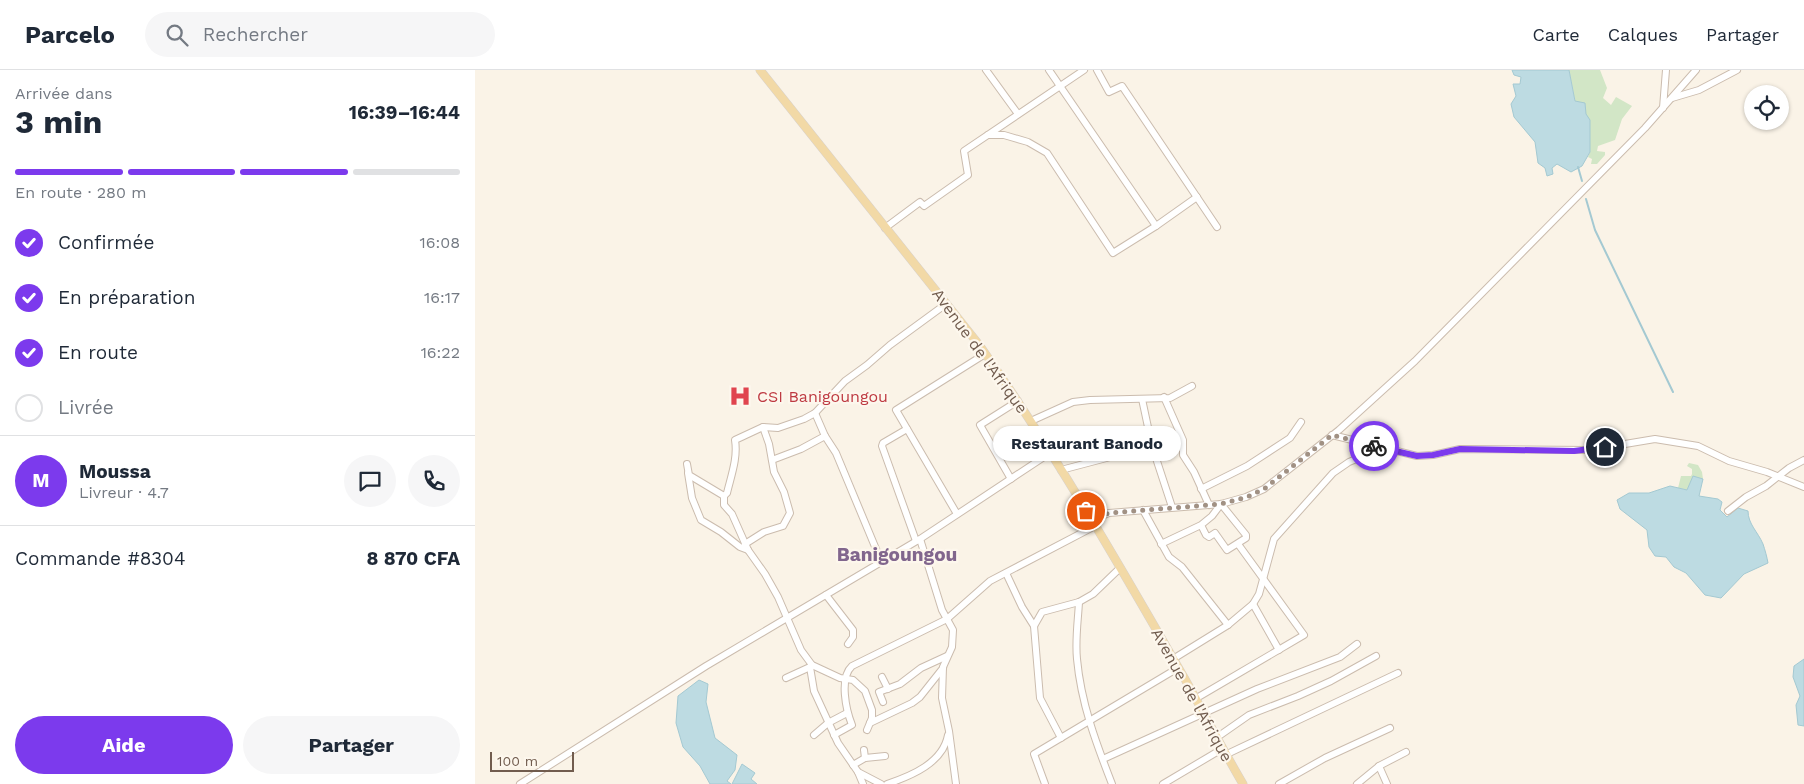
<!DOCTYPE html>
<html lang="fr">
<head>
<meta charset="utf-8">
<style>
  body { margin:0; font-family:"Work Sans",sans-serif; background:#f6f6f7; color:#1f2937; height:100vh; display:flex; flex-direction:column; font-size:19px; white-space:nowrap }
  * { box-sizing:border-box; margin:0 }
  p { font-size:16px; color:#747a83 }
  .icon { flex:none; width:28px; height:28px; fill:none; stroke:currentColor; stroke-width:2; stroke-linecap:round; stroke-linejoin:round }
  .map { position:relative; flex:1; overflow:hidden }
  .panel { display:flex; flex-direction:column; background:#fff; width:475px }
  .panel>* { flex:none }
  .fabs { position:absolute; left:1269px; top:15px; display:grid; gap:10px }
  .fabs a { display:grid; place-items:center; width:45px; height:45px; border-radius:50%; background:#fff; box-shadow:0 1px 4px #0004; font-size:25px }
  .scale { position:absolute; left:15px; bottom:12px; width:84px; box-sizing:border-box; padding-left:5px; border:2px solid #715c4e; border-top:0; font-size:14px; line-height:18px; white-space:nowrap; color:#715c4e; -webkit-text-stroke:4px #fdf7ed; paint-order:stroke }
  .pin { position:absolute; display:grid; place-items:center; width:42px; height:42px; color:#fff; margin:-21px; border:2px solid #fff; border-radius:50%; box-shadow:0 1px 5px #0007 }
  .courier { position:absolute; display:grid; place-items:center; width:50px; height:50px; margin:-25px; border:4px solid #7c3aed; border-radius:50%; background:#fff; color:#222; box-shadow:0 1px 6px #0007 }
  .bubble { position:absolute; height:35px; border-radius:18px; background:#fff; box-shadow:0 1px 4px #0004; font-size:16px; font-weight:700; line-height:35px; text-align:center }
  .headline em { font-style:normal; font-weight:700 }
  .headline div { display:flex; flex-direction:column-reverse }
  .headline { display:flex; align-items:center; justify-content:space-between; height:85px; padding:0 15px }
  h1 { font-size:32px; font-weight:700; line-height:38px }
  .bar { display:grid; grid-template-columns:repeat(4,1fr); gap:8px 5px; align-content:center; height:60px; padding:0 15px }
  .bar i { height:6px; border-radius:4px; background:#e0e1e3 }
  .bar .on { background:#7c3aed }
  .bar p { grid-column:span 4 }
  .line { display:flex; align-items:center; gap:12px; padding:0 15px; border-top:1px solid #e0e1e3 }
  .line div { flex:1 }
  .round { display:grid; place-items:center; flex:none; width:52px; height:52px; border-radius:26px; background:#f6f6f7 }
  ol { padding:0 15px; list-style:none }
  li { display:flex; align-items:center; gap:15px; height:55px }
  li p { margin-inline-start:auto }
  li .icon { padding:5px; border-radius:50%; background:#7c3aed; color:#fff; stroke-width:4 }
  li:last-child { color:#747a83 }
  li i { width:28px; height:28px; border:2px solid #e0e1e3; border-radius:50% }
  .cta { display:flex; gap:10px; margin-top:auto; padding:10px 15px }
  .cta a { flex:1; height:58px; border-radius:30px; background:#7c3aed; color:#fff; font-size:20px; font-weight:700; line-height:58px; text-align:center }
  .cta a+a { background:#f6f6f7; color:#1f2937 }
  header { display:flex; align-items:center; gap:30px; box-sizing:border-box; height:70px; padding:0 25px; background:#fff; border-bottom:1px solid #e0e1e3 }
  header strong { font-size:24px }
  nav { display:flex; gap:28px; margin-inline-start:auto; font-size:18px }
  .search { width:350px; height:45px; background:#f6f6f7; display:flex; align-items:center; gap:12px; box-sizing:border-box; padding:0 18px; border-radius:28px; color:#747a83; font-size:19px }
  main { display:flex; flex:1; min-height:0 }
  .map>svg:first-child { display:block }
  .green { fill:#d2e6c6 }
  .water { fill:#bddbe2; stroke:#a4c9d2 }
  .lines { fill:none; stroke-linecap:round; stroke-linejoin:round }
  .stream { stroke:#a4c9d2; stroke-width:2 }
  .minor-casing { stroke:#cbbcae; stroke-width:8 }
  .major-casing { stroke:#d7d1cd; stroke-width:9 }
  .minor { stroke:#fff; stroke-width:6 }
  .major { stroke:#f2d9a6; stroke-width:8 }
  .done { stroke:#a19184; stroke-width:5; stroke-dasharray:0 9 }
  .route { stroke:#7c3aed; stroke-width:6 }
  .labels { text-anchor:middle; dominant-baseline:central; stroke-width:4.5; stroke-linejoin:round; paint-order:stroke }
  .street-label { font-size:16px; fill:#715c4e; stroke:#fdf7ed }
  .health-label { font-size:16px; fill:#be3a42; stroke:#fdf7ed; text-anchor:start }
  .quarter-label { font-size:19px; font-weight:bold; fill:#81668d; stroke:#fdf7ed }
</style>
</head>
<body>
<header>
<strong>Parcelo</strong>
<div class="search"><svg class="icon" aria-label="search" viewBox="0 0 24 24"><circle cx="10" cy="10" r="6"/><path d="M15 15l6 6"/></svg>Rechercher</div>
<nav><a>Carte</a><a>Calques</a><a>Partager</a></nav>
</header>
<main>
<section class="panel">
<div class="headline"><div><h1>3 min</h1><p>Arrivée dans</p></div><em>16:39–16:44</em></div>
<div class="bar"><i class="on"></i><i class="on"></i><i class="on"></i><i></i><p>En route · 280 m</p></div>
<ol>
<li><svg class="icon" aria-label="check" viewBox="0 0 24 24"><path d="M5 12l5 5 9-10"/></svg>Confirmée<p>16:08</p></li>
<li><svg class="icon" aria-label="check" viewBox="0 0 24 24"><path d="M5 12l5 5 9-10"/></svg>En préparation<p>16:17</p></li>
<li><svg class="icon" aria-label="check" viewBox="0 0 24 24"><path d="M5 12l5 5 9-10"/></svg>En route<p>16:22</p></li>
<li><i></i>Livrée</li>
</ol>
<div class="line" style="height:90px"><b class="round" style="background:#7c3aed;color:#fff">M</b><div><b>Moussa</b><p>Livreur · 4.7</p></div><a class="round"><svg class="icon" aria-label="chat" viewBox="0 0 24 24"><path d="M4 5h16v11H9l-5 4z"/></svg></a><a class="round"><svg class="icon" aria-label="phone" viewBox="0 0 24 24"><path d="M5 4h4l2 5-3 2q2 4 5 5l2-3 5 2v4C11 20 4 13 5 4z"/></svg></a></div>
<div class="line" style="height:65px"><div>Commande #8304</div><b>8 870 CFA</b></div>
<div class="cta"><a>Aide</a><a>Partager</a></div>
</section>
<div class="map">
<svg width="1329" height="714" viewBox="0 0 1329 714">
  <rect width="100%" height="100%" fill="#faf3e7"/>
  <!-- green -->
  <g class="green">
    <polygon points="1094,0 1125,0 1132,18 1128,28 1136,35 1141,27 1157,36 1147,49 1140,70 1123,76 1122,81 1130,82 1130,85 1122,94 1116,94 1117,89 1113,87 1115,82 1115,50 1100,31"/>
    <polygon points="1214,393 1223,395 1227,402 1228,409 1218,407 1212,420 1203,418 1206,406 1216,406 1217,404 1217,399 1212,396"/>
  </g>
  <!-- water -->
  <g class="water">
    <polygon points="1037,0 1094,0 1100,31 1110,33 1111,44 1115,50 1115,82 1107,96 1096,102 1082,94 1077,98 1078,104 1072,106 1070,98 1063,93 1060,72 1039,47 1036,34 1041,26 1038,14 1045,14 1046,7 1039,5"/>
    <path d="M1218,406l10,3 -4,17 19,3 4,3 -2,8 7,7 11,-9 10,3c0,13 10,21 15,33 2,6 4,13 5,19l-24,11 -23,24 -16,-3 -19,-22 -12,-6 -8,-10 -11,-1 -6,-9 -2,-17 -27,-21 -3,-9 12,-7h20l21,-7 17,4z"/>
    <polygon points="1329,589 1329,656 1323,655 1321,635 1325,626 1318,607 1319,596"/>
    <polygon points="224,610 233,614 231,632 240,668 262,685 260,700 252,711 256,714 235,714 225,696 208,677 201,653 203,626"/>
    <polygon points="267,694 280,703 276,709 282,714 257,714"/>
  </g>
  <g class="lines">
    <!-- stream -->
    <g class="stream">
      <polyline points="1103,97 1107,111"/>
      <polyline points="1111,129 1120,160 1198,322"/>
    </g>
    <!-- minor casing -->
    <g class="minor-casing">
      <g id="minor">
        <polyline points="511,0 543,44"/>
        <polyline points="574,0 681,156"/>
        <polyline points="622,0 634,22 647,16 742,157"/>
        <polyline points="1197,28 1224,20 1262,0"/>
        <polyline points="1188,38 1191,0"/>
        <polyline points="513,65 529,65 553,72 572,83 638,183 681,156 722,127"/>
        <polyline points="410,158 445,132 449,136 493,105 489,81 609,0"/>
        <polyline points="689,327 708,370 708,385 719,402 734,435"/>
        <polyline points="667,329 677,376 697,437"/>
        <polyline points="340,343 350,366 361,383 406,491"/>
        <polyline points="556,351 598,332 615,330 695,328 717,316"/>
        <polyline points="432,359 408,373 407,376 441,471"/>
        <polyline points="857,365 942,386 958,385 985,379 1114,380 1180,369 1223,376 1254,391 1292,402 1329,417"/>
        <polyline points="297,390 326,379 350,366"/>
        <polyline points="212,394 214,405 249,426"/>
        <polyline points="586,400 677,376"/>
        <polyline points="213,403 217,428 226,450 246,462 265,477 273,480"/>
        <polyline points="536,409 505,355 543,331"/>
        <polyline points="726,419 772,396 815,368 826,352"/>
        <polyline points="668,440 694,487 707,497 753,555"/>
        <polyline points="1253,441 1271,427 1291,416 1314,398 1329,390"/>
        <polyline points="482,444 421,340 510,284"/>
        <polyline points="617,450 634,443 746,434 771,427 789,419 864,360 940,291 1170,58 1221,0"/>
        <polyline points="445,469 467,540 478,560 477,577 468,597 467,628 474,661 481,714"/>
        <polyline points="270,474 289,462 308,456 315,443 309,422 299,402 294,374 288,357"/>
        <polyline points="686,474 726,455 737,446 746,434 771,465 771,468 752,480 740,463 734,467 731,465 726,455"/>
        <polyline points="531,503 547,537 559,556"/>
        <polyline points="351,525 378,560 378,567 373,574"/>
        <path d="M604,532c-1,19 -4,38 -2,57 4,44 19,84 35,125"/>
        <polyline points="778,534 804,580"/>
        <polyline points="698,589 753,555 778,534 784,524 799,469 858,403 874,392 908,378"/>
        <polyline points="337,595 335,597 339,621 363,673 383,702 406,714"/>
        <polyline points="407,607 413,619"/>
        <polyline points="311,608 335,597"/>
        <polyline points="720,629 829,565 763,474"/>
        <polyline points="408,632 404,622 425,614 446,598 472,586"/>
        <polyline points="395,653 437,633 445,627 468,598"/>
        <path d="M392,660l5,-12v-8l-7,-19 -12,-11 -13,-2 -28,-13 -11,-15 -23,-53 -13,-23 -17,-24 -16,-36 -8,-9v-9l3,-3c4,-17 11,-35 8,-53l28,-13 15,1 26,-9 11,-6 30,-32 22,-16 23,-20 56,-41"/>
        <polyline points="339,665 353,653 372,643"/>
        <path d="M359,665l18,-10c-6,-15 -13,-47 0,-59l95,-47 43,-38 105,-55"/>
        <polyline points="586,668 565,628 559,556 567,542 604,532 618,524 645,498"/>
        <polyline points="741,668 774,645 823,626 856,611 901,586"/>
        <polyline points="389,680 390,688"/>
        <polyline points="750,685 923,603"/>
        <polyline points="628,689 782,619 865,587 882,574"/>
        <polyline points="378,695 390,688 410,686"/>
        <polyline points="904,696 912,714"/>
        <polyline points="383,702 388,714"/>
        <polyline points="45,714 231,596 445,469 575,383"/>
        <path d="M412,714c24,-8 56,-21 61,-49"/>
        <polyline points="570,714 559,684 703,598"/>
        <polyline points="688,714 747,679"/>
        <polyline points="804,714 850,688 915,658"/>
        <polyline points="882,714 904,696 931,682"/>
      </g>
    </g>
    <!-- major casing -->
    <g class="major-casing">
      <path id="major" d="M285,0l220,276c75,107 141,222 206,335 19,34 37,69 57,103"/>
    </g>
    <!-- minor -->
    <use href="#minor" class="minor"/>
    <!-- major -->
    <use href="#major" class="major"/>
  </g>
  <g class="lines">
    <!-- done -->
    <polyline class="done" points="611,441 617,450 634,443 746,434 772,427 789,419 857,365 899,376"/>
    <!-- route -->
    <polyline class="route" points="899,376 942,386 958,385 985,379 1099,381 1130,377"/>
  </g>
  <!-- icons -->
  <defs>
    <g id="hospital-bare" transform="scale(1.725)"><path d="M-5-5h3v3.5h4V-5h3V5h-3V1.5h-4V5h-3Z" fill="#e0444e" stroke="#fdf7ed" stroke-width="2.5" paint-order="stroke"/></g>
  </defs>
  <g fill-rule="evenodd">
    <use href="#hospital-bare" x="265" y="326"/>
  </g>
  <g class="labels">
    <!-- street labels -->
    <g class="street-label">
      <text transform="translate(505 281) rotate(54)">Avenue de l'Afrique</text>
      <text transform="translate(717 625) rotate(61)">Avenue de l'Afrique</text>
    </g>
    <!-- health labels -->
    <g class="health-label">
      <text x="282" y="326">CSI Banigoungou</text>
    </g>
    <!-- quarter labels -->
    <g class="quarter-label">
      <text x="422" y="484">Banigoungou</text>
    </g>
  </g>
</svg>
<div class="fabs">
<a><svg class="icon" aria-label="locate" viewBox="0 0 24 24"><circle cx="12" cy="12" r="6"/><path d="M12 2v4M12 18v4M2 12h4M18 12h4"/></svg></a>
</div>
<div class="scale">100 m</div>
<div class="pin" style="left:611px;top:441px;background:#ea580c"><svg class="icon" aria-label="bag" viewBox="0 0 24 24"><path d="M5 8h14l-1 12H6zM9 8a3 3 0 0 1 6 0"/></svg></div>
<div class="pin" style="left:1130px;top:377px;background:#1f2937"><svg class="icon" aria-label="home" viewBox="0 0 24 24"><path d="M3 11l9-7 9 7M6 9v11h12V9"/></svg></div>
<div class="courier" style="left:899px;top:376px"><svg class="icon" aria-label="bike" viewBox="0 0 24 24"><circle cx="6" cy="16" r="4"/><circle cx="18" cy="16" r="4"/><path d="M6 16l4-8h5l3 8M10 8l3 8H6M13 5h3"/></svg></div>
<div class="bubble" style="left:518px;top:356px;width:188px">Restaurant Banodo</div>
</div>
</main>
</body>
</html>
